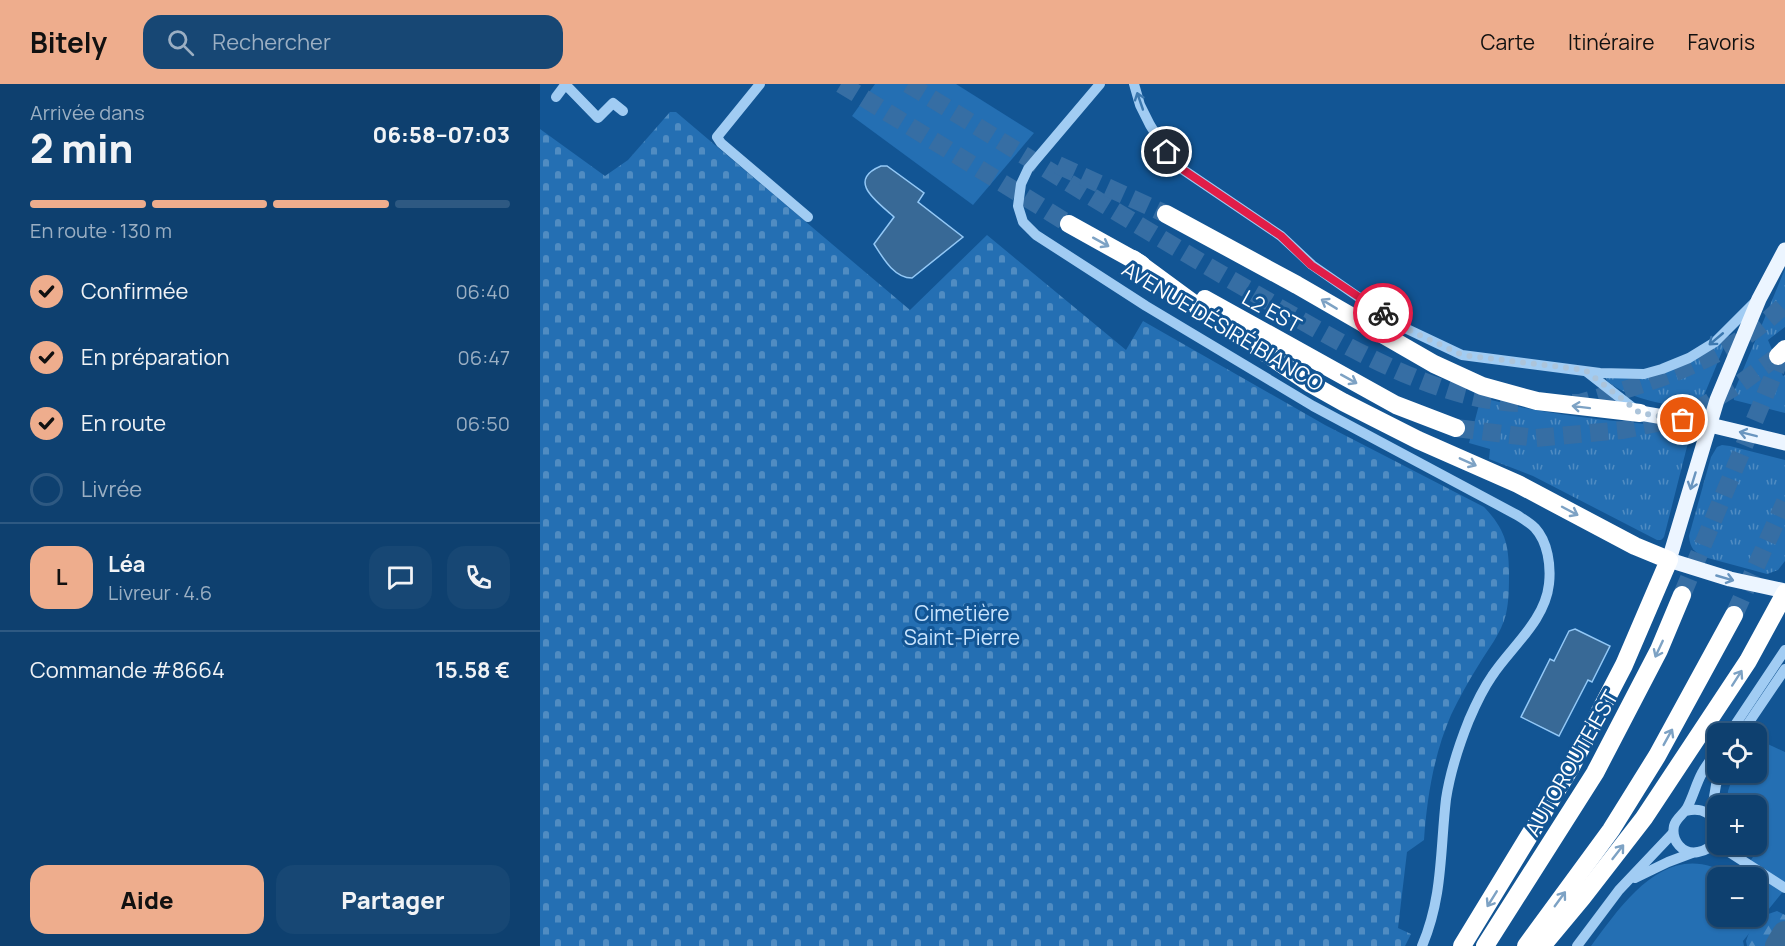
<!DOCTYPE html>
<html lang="fr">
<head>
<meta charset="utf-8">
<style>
  body { margin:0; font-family:Manrope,sans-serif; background:#174774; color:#f1f3f6; height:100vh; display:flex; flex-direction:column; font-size:22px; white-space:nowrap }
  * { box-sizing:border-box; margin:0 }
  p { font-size:20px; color:#9bafc3 }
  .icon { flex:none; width:33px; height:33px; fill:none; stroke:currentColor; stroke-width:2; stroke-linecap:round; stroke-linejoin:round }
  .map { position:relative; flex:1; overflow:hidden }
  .panel { display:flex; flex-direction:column; background:#0e406f; width:540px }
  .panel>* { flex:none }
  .fabs { position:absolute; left:1167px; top:639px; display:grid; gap:12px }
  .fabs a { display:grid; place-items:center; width:60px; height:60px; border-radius:12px; background:#0e406f; box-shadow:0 2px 4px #0004,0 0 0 2px #2e5982; font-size:30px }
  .pin { position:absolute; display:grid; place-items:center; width:51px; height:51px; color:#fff; margin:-26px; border:3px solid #fff; border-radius:50%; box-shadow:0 2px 6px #0007 }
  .courier { position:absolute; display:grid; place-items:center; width:60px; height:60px; margin:-30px; border:4px solid #e11d48; border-radius:50%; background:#fff; color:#222; box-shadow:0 2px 8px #0007 }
  .headline em { font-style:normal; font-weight:800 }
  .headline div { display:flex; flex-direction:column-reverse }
  .headline { display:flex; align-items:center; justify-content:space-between; height:102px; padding:0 30px }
  h1 { font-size:39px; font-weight:800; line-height:45px }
  .bar { display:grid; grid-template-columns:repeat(4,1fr); gap:9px 6px; align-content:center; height:72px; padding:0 30px }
  .bar i { height:8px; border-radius:4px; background:#2e5982 }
  .bar .on { background:#eead8d }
  .bar p { grid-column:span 4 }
  .line { display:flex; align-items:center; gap:15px; padding:0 30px; border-top:2px solid #2e5982 }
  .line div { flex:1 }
  .round { display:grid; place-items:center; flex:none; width:63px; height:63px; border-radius:18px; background:#174774 }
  ol { padding:0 30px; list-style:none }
  li { display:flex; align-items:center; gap:18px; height:66px }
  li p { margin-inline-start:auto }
  li .icon { padding:6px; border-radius:50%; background:#eead8d; color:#111; stroke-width:4 }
  li:last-child { color:#9bafc3 }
  li i { width:33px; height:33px; border:3px solid #2e5982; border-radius:50% }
  .action { display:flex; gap:12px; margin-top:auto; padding:12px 30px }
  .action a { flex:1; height:69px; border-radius:18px; background:#eead8d; color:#111; font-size:24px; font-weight:800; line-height:69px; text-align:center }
  .action a+a { background:#174774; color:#f1f3f6 }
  header { display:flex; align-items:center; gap:36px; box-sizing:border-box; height:84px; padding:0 30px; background:#eead8d; color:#111 }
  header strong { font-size:28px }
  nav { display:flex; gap:33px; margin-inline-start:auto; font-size:21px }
  .search { width:420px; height:54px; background:#174774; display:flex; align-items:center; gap:15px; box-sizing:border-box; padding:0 21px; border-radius:18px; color:#9bafc3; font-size:22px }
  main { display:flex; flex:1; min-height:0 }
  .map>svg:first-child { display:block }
  .grass { fill:url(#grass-tufts) }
  .forest { fill:url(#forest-firs) }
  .cemetery { fill:url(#cemetery-stones) }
  .garden { fill:#246fb3 }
  .water { fill:#386996; stroke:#93c8f6; stroke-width:1.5 }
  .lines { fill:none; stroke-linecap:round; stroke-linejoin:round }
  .river { stroke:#386996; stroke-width:26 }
  .highway-tunnel { stroke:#366ea4; stroke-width:18; stroke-dasharray:18 9; stroke-linecap:butt }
  .minor { stroke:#a1ccf3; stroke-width:10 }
  .major { stroke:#ecf5ff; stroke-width:15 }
  .highway { stroke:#fff; stroke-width:18 }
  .oneway { stroke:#3d79b0 }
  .oneway2 { stroke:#7da2c4 }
  .oneway3 { stroke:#6995bf }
  .done { stroke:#acc4da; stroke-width:6; stroke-dasharray:0 10.8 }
  .route { stroke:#e11d48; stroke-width:8 }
  .labels { text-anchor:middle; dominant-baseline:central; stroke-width:6; stroke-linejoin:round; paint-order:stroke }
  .street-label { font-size:21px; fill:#fff; stroke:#125594 }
  .park-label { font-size:21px; fill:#c9e4fd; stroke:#125594 }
</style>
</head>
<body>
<header>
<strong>Bitely</strong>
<div class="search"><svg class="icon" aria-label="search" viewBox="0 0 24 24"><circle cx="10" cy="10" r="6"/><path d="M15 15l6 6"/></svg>Rechercher</div>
<nav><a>Carte</a><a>Itinéraire</a><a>Favoris</a></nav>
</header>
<main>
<section class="panel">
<div class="headline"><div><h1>2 min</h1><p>Arrivée dans</p></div><em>06:58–07:03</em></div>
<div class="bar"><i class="on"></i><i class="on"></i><i class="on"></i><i></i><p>En route · 130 m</p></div>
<ol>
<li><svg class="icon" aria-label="check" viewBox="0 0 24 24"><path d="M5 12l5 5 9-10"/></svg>Confirmée<p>06:40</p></li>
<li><svg class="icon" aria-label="check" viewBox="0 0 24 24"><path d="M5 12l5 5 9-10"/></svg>En préparation<p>06:47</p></li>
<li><svg class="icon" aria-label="check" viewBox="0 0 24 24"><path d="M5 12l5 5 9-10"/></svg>En route<p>06:50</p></li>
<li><i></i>Livrée</li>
</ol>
<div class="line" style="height:108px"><b class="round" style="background:#eead8d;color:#111">L</b><div><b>Léa</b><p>Livreur · 4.6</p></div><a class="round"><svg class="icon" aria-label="chat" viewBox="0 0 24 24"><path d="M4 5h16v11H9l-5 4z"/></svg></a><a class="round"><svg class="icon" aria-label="phone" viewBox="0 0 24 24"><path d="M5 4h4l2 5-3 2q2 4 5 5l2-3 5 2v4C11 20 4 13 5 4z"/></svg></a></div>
<div class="line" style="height:78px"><div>Commande #8664</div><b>15.58 €</b></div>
<div class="action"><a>Aide</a><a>Partager</a></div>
</section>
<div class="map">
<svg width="1245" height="862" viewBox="0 0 1245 862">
  <defs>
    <pattern id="grass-tufts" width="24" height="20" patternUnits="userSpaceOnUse" patternTransform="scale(1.5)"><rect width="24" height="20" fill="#246fb3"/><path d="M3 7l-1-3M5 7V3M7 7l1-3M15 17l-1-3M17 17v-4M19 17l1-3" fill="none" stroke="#508cc2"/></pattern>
    <pattern id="forest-firs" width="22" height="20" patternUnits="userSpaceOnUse" patternTransform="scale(1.5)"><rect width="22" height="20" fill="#246fb3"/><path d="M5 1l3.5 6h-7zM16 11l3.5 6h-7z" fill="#508cc2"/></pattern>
    <pattern id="cemetery-stones" width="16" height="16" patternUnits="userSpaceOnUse" patternTransform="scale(1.5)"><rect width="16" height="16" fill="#246fb3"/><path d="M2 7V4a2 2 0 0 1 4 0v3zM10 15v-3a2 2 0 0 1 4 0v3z" fill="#508cc2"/></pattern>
  </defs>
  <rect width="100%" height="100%" fill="#125594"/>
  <!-- grass -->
  <g class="grass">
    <polygon points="1245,185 1245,243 1228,256 1243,292 1245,291 1245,329 1194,316 1193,310"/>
    <path d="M1189,251l-29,70 -11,4c-29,-6 -59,-10 -82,-28l-1,-3 49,-2z"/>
    <path d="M941,313c67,20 137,24 206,31l4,3 -27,106 -3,3h-4l-124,-64 -44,-17 1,-10 -21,-6z"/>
    <path d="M1182,361l8,1 55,14v101l-7,9 -11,4 -63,-17c-10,-5 -14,-9 -15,-21l22,-79 6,-10z"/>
  </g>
  <!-- forest -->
  <polygon class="forest" points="1237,827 1245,831 1245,862 1207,862 1206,857 1214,835"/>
  <!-- cemetery -->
  <path class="cemetery" d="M130,28h6l234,198 77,-75 139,115 17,-29 182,104 159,82c20,21 25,36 25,66 0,13 0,28 -3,41 -5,20 -18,35 -28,52 -10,16 -19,32 -27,49 -17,39 -24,82 -27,125l-17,12 -9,76 13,6 -6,12h-865v-817l65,47 23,-16z"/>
  <!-- garden -->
  <g class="garden">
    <polygon points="335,0 416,0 494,49 433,121 312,32"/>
    <path d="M1217,655l28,13v137l-42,52 1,5h-153c34,-46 78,-111 142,-69l-15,1v38h38v-38l-16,-1 18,-28 -7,-4 5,-1v-38l-29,-1 1,-14 6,-18 22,-1z"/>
  </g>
  <!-- water -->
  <g class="water">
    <path d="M341,82h6l37,27 -6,9 45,35 -51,41c-18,0 -29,-20 -38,-34l20,-27c-15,-14 -49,-36 -13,-51z"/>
    <polygon points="1035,545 1070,562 1052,598 1048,596 1019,652 981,633 1010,575 1014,577 1029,547"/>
  </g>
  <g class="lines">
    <!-- river -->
    <polyline class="river" points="1238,862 1245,850"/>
    <!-- highway-tunnel -->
    <g class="highway-tunnel">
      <polyline points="301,0 529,140"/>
      <path d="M368,0c113,69 224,139 339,205 79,45 187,115 279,114"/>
      <polyline points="518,81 626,130"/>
      <path d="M1032,319h8c73,-21 149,-43 205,-99"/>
      <polyline points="916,344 996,354 1083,346 1117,339 1157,326 1201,299 1238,272"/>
      <polyline points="1142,511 1243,268"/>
      <polyline points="1194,531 1245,418"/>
    </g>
    <!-- minor -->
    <g class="minor">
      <polyline points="25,0 58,34 73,19 83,27"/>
      <polyline points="220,0 177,53 181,59 268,133"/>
      <path d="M560,0l-72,85 -7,15 -3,22 5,16 13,13 110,71 167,100 204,109c6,4 13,8 18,13 13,14 16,38 14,56 -4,37 -38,63 -57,92 -9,13 -17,30 -23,44 -10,25 -19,53 -23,79 -6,52 -3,98 -24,147"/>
      <polyline points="594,0 600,21 610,41 627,68 642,85 741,152 772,181 827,219 867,245 922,271 1060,289 1104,290 1122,285 1149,274 1175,258 1216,217"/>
      <polyline points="16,13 25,1"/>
      <polyline points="1047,288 1097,327"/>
      <polyline points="1189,650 1245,566"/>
      <polyline points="1201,650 1245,585"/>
      <path d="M1146,727c35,-9 42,36 12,41 -15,3 -27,-11 -24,-26 2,-8 9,-11 13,-18 6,-11 9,-24 15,-35 4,-8 10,-15 16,-23"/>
      <polyline points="1171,731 1176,701 1180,688"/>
      <polyline points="1185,760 1189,768 1245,804"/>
      <polyline points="1095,794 1128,778 1152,769"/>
      <polyline points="1037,862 1079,806 1133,749"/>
    </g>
    <!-- major -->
    <g class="major">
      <polyline points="1245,166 1219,215 1177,316 1129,476 1190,495 1245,507"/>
      <polyline points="1100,329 1170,341 1245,359"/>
    </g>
    <!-- highway -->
    <g class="highway">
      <polyline points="626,130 757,201 894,280 942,302 997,317 1100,329"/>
      <polyline points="529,140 601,180"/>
      <polyline points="593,175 661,225 771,300 803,318 878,356 978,400 1095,462 1129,476 1084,581 1031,683 922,862"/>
      <polyline points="665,215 856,321 916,344"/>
      <polyline points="1238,272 1245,265"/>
      <polyline points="945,862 1055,689 1119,566 1142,511"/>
      <polyline points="986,862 1071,746 1117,672 1194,531"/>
      <polyline points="1002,862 1042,814 1104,734 1208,577 1245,509"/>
    </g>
  </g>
  <!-- one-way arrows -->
  <defs><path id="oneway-shaft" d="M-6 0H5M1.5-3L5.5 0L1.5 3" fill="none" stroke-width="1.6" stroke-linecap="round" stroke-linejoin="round" transform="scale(1.5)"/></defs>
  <g class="oneway">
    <use href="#oneway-shaft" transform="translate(600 17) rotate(-109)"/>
    <use href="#oneway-shaft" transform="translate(1176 255) rotate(140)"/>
  </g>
  <g class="oneway2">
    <use href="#oneway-shaft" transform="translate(561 158) rotate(29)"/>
    <use href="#oneway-shaft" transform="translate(789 220) rotate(-149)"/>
    <use href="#oneway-shaft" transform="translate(809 295) rotate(29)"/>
    <use href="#oneway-shaft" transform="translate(1041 323) rotate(-173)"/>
    <use href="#oneway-shaft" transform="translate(928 378) rotate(24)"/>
    <use href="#oneway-shaft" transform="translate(1030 427) rotate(28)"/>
    <use href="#oneway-shaft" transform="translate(1119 565) rotate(115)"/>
    <use href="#oneway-shaft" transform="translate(1197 594) rotate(-57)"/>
    <use href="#oneway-shaft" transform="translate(1128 653) rotate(-61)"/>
    <use href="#oneway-shaft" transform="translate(1078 768) rotate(-52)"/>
    <use href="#oneway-shaft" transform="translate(952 815) rotate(122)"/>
    <use href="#oneway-shaft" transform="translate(1020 815) rotate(-54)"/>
  </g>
  <g class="oneway3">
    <use href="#oneway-shaft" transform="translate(1208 350) rotate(-166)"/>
    <use href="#oneway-shaft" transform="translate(1153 397) rotate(107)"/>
    <use href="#oneway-shaft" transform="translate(1185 494) rotate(16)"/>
  </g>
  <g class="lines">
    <!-- done -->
    <polyline class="done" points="843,229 867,245 922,271 1045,286 1100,329 1143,336"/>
    <!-- route -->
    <polyline class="route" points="627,68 642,85 741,152 771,181 843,229"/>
  </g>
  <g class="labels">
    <!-- street labels -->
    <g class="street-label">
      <text transform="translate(732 227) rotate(29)">L2 EST</text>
      <text transform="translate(683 242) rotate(31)">AVENUE DÉSIRÉ BIANCO</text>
      <text transform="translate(1031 679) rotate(-60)">AUTOROUTE EST</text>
    </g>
    <!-- park labels -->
    <g class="park-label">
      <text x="422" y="529">Cimetière<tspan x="422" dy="24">Saint-Pierre</tspan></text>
    </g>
  </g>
</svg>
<div class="fabs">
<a><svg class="icon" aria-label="locate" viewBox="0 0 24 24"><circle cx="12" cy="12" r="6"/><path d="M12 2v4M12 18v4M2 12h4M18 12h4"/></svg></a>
<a>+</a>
<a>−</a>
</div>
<div class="pin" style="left:1143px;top:336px;background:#ea580c"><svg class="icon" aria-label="bag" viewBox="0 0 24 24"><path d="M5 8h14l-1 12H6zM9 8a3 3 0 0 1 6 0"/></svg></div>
<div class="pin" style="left:627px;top:68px;background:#1f2937"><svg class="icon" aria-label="home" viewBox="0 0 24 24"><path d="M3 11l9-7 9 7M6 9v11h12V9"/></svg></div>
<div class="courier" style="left:843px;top:229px"><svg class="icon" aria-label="bike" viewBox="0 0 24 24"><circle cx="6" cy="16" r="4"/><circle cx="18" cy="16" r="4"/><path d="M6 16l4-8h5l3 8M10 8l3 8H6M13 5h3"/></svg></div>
</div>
</main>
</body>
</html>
